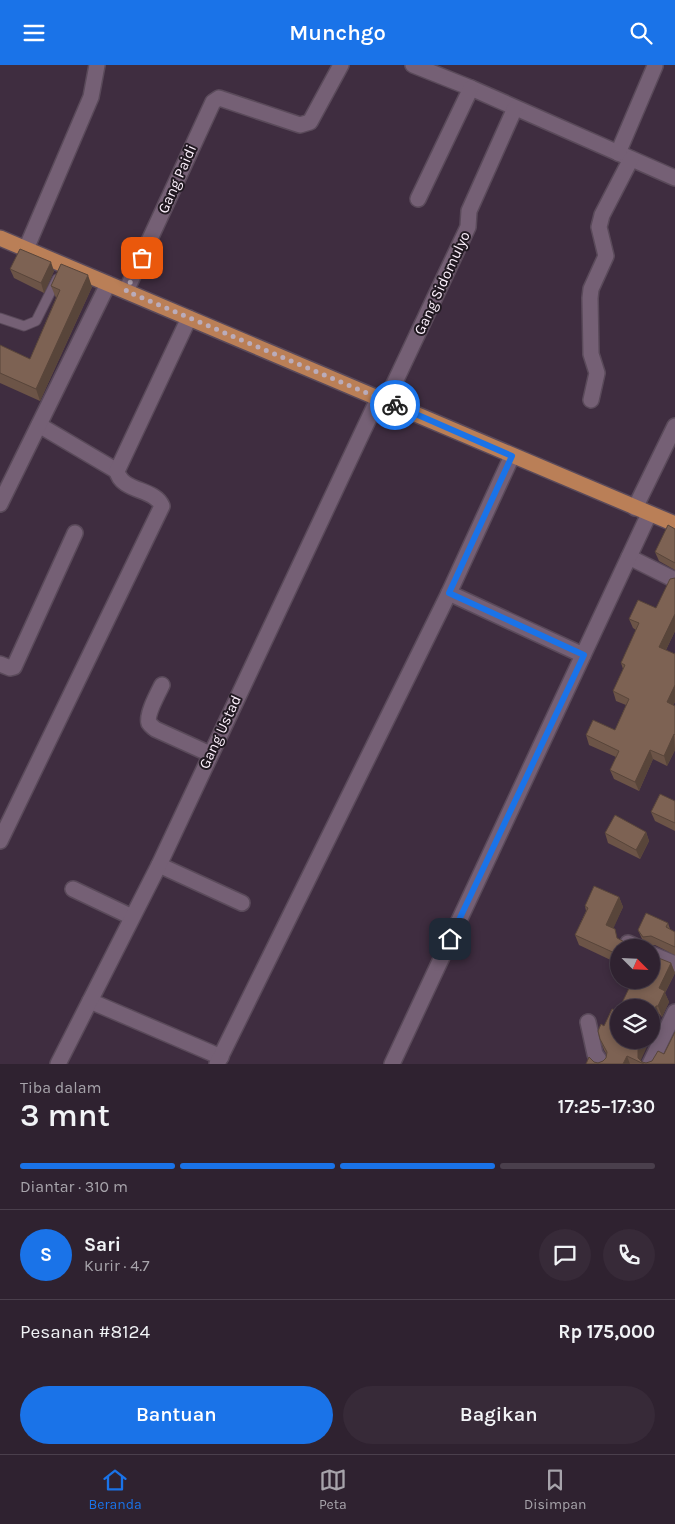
<!DOCTYPE html>
<html lang="id">
<head>
<meta charset="utf-8">
<style>
  body { margin:0; font-family:Karla,sans-serif; background:#372a38; color:#f1f3f6; height:100vh; display:flex; flex-direction:column; font-size:19px; white-space:nowrap }
  * { box-sizing:border-box; margin:0 }
  p { font-size:16px; color:#a7a4ab }
  .icon { flex:none; width:28px; height:28px; fill:none; stroke:currentColor; stroke-width:2; stroke-linecap:round; stroke-linejoin:round }
  .map { position:relative; height:999px; overflow:hidden }
  .panel { display:flex; flex-direction:column; background:#2f2230; flex:1 }
  .panel>* { flex:none }
  .needle { width:32px; rotate:114deg }
  .fabs { position:absolute; left:610px; top:874px; display:grid; gap:10px }
  .fabs a { display:grid; place-items:center; width:50px; height:50px; border-radius:50%; background:#2f2230; box-shadow:0 2px 8px #0003,0 0 0 1px #4a3f4c; font-size:25px }
  .pin { position:absolute; display:grid; place-items:center; width:42px; height:42px; color:#fff; margin:-21px; border-radius:10px; box-shadow:0 2px 8px #0006 }
  .courier { position:absolute; display:grid; place-items:center; width:50px; height:50px; margin:-25px; border:4px solid #1a73e8; border-radius:50%; background:#fff; color:#222; box-shadow:0 1px 6px #0007 }
  .overview em { font-style:normal; font-weight:600 }
  .overview div { display:flex; flex-direction:column-reverse }
  .overview { display:flex; align-items:center; justify-content:space-between; height:85px; padding:0 20px }
  h1 { font-size:32px; font-weight:600; line-height:38px }
  .bar { display:grid; grid-template-columns:repeat(4,1fr); gap:8px 5px; align-content:center; height:60px; padding:0 20px }
  .bar i { height:6px; border-radius:4px; background:#4a3f4c }
  .bar .current { background:#1a73e8 }
  .bar p { grid-column:span 4 }
  .line { display:flex; align-items:center; gap:12px; padding:0 20px; border-top:1px solid #4a3f4c }
  .line div { flex:1 }
  .round { display:grid; place-items:center; flex:none; width:52px; height:52px; border-radius:26px; background:#372a38 }
  .action { display:flex; gap:10px; margin-top:auto; padding:10px 20px }
  .action a { flex:1; height:58px; border-radius:30px; background:#1a73e8; color:#fff; font-size:20px; font-weight:600; line-height:58px; text-align:center }
  .action a+a { background:#372a38; color:#f1f3f6 }
  header { display:flex; justify-content:space-between; align-items:center; height:65px; padding:0 20px; background:#1a73e8; color:#fff; font-size:22px; font-weight:600 }
  .tabs { display:flex; justify-content:space-around; align-items:center; height:70px; border-top:1px solid #4a3f4c; background:#2f2230; font-size:14px; color:#a7a4ab }
  .tabs a { display:grid; justify-items:center; gap:2px }
  .tabs .current { color:#1a73e8 }
  .map>svg:first-child { display:block }
  .lines { fill:none; stroke-linecap:round; stroke-linejoin:round }
  .service-casing { stroke:#5a4a5a; stroke-width:11 }
  .minor-casing { stroke:#5a4a5a; stroke-width:18 }
  .primary-casing { stroke:#5a4a5a; stroke-width:18 }
  .service { stroke:#756075; stroke-width:9 }
  .minor { stroke:#756075; stroke-width:15 }
  .primary { stroke:#ba7f57; stroke-width:15 }
  .wall { fill:#6c5447 }
  .shaded-wall { fill:#58453a }
  .building { fill:#7d6253; stroke:#58453a }
  .done { stroke:#baacbb; stroke-width:5; stroke-dasharray:0 9 }
  .route { stroke:#1a73e8; stroke-width:6 }
  .labels { text-anchor:middle; dominant-baseline:central; stroke-width:4; stroke-linejoin:round; paint-order:stroke }
  .street-label { font-size:15px; fill:#fdf1fd; stroke:#211921 }
</style>
</head>
<body>
<header><svg class="icon" aria-label="menu" viewBox="0 0 24 24"><path d="M4 6h16M4 12h16M4 18h16"/></svg>Munchgo<svg class="icon" aria-label="search" viewBox="0 0 24 24"><circle cx="10" cy="10" r="6"/><path d="M15 15l6 6"/></svg></header>
<div class="map">
<svg width="675" height="999" viewBox="0 0 675 999">
  <rect width="100%" height="100%" fill="#3f2d40"/>
  <g class="lines">
    <!-- service casing -->
    <g class="service-casing">
      <polyline id="service" points="0,253 24,261 36,256 57,214"/>
    </g>
    <!-- minor casing -->
    <g class="minor-casing">
      <g id="minor">
        <polyline points="413,0 471,23 675,113"/>
        <polyline points="618,88 655,1"/>
        <polyline points="418,134 471,23"/>
        <polyline points="26,184 91,32 97,0"/>
        <polyline points="126,226 213,37 219,33 300,60 310,57 341,0"/>
        <polyline points="591,335 597,308 591,289 590,233 591,224 606,191 599,162 602,150 631,94"/>
        <polyline points="386,336 468,162 469,146 515,43"/>
        <polyline points="39,360 117,406"/>
        <polyline points="0,439 108,219"/>
        <polyline points="635,443 675,361"/>
        <polyline points="629,492 675,515"/>
        <polyline points="449,528 583,590"/>
        <polyline points="0,599 10,603 14,602 75,468"/>
        <path d="M162,620c-4,8 -16,30 -13,38 2,3 4,4 6,6l55,25"/>
        <path d="M0,776l162,-335c-7,-18 -41,-14 -45,-35l72,-153"/>
        <polyline points="159,800 242,838"/>
        <polyline points="73,824 132,852"/>
        <polyline points="628,878 637,882"/>
        <polyline points="651,889 675,899"/>
        <polyline points="90,936 221,992"/>
        <polyline points="588,957 595,989 602,999"/>
        <polyline points="58,999 159,800 378,334"/>
        <polyline points="217,999 449,528 512,391"/>
        <polyline points="392,999 649,449"/>
        <polyline points="650,999 675,947"/>
      </g>
    </g>
    <!-- primary casing -->
    <g class="primary-casing">
      <polyline id="primary" points="0,173 675,459"/>
    </g>
    <!-- service -->
    <use href="#service" class="service"/>
    <!-- minor -->
    <use href="#minor" class="minor"/>
    <!-- primary -->
    <use href="#primary" class="primary"/>
  </g>
  <!-- wall -->
  <g class="wall">
    <polygon points="10,204 54,206 44,228 14,213"/>
    <polygon points="51,221 92,222 40,336 0,318 0,280 30,294 56,233"/>
    <polygon points="675,464 675,505 659,496 655,487"/>
    <polygon points="629,554 675,566 666,585 675,589 675,637 673,640 675,641 675,685 667,701 653,694 639,726 614,714 610,705 616,692 589,680 586,670 615,665 626,640 616,636 613,626 623,604 621,598 636,565 633,563"/>
    <polygon points="675,736 675,766 655,756 651,747"/>
    <polygon points="646,767 649,776 640,794 608,778 605,768"/>
    <polygon points="619,832 623,842 613,863 619,882 619,899 579,880 575,870 586,846 585,841"/>
    <polygon points="668,858 670,864 675,867 675,890 655,880 646,881 642,874 638,865"/>
    <polygon points="671,898 675,908 665,928 669,937 662,952 632,917 628,915 651,915"/>
    <polygon points="618,947 642,997 646,998 675,999 586,999 594,997 598,998 603,996 606,993 607,990 604,985 600,974 604,961"/>
  </g>
  <!-- shaded-wall -->
  <g class="shaded-wall">
    <polygon points="51,197 54,206 44,228 41,218"/>
    <polygon points="88,210 92,222 40,336 36,324"/>
    <polygon points="675,549 675,566 663,591 659,582"/>
    <polygon points="675,620 675,637 670,647 667,637"/>
    <polygon points="674,669 675,685 667,701 664,691"/>
    <polygon points="650,685 653,694 639,726 635,717"/>
    <polygon points="646,767 649,776 640,794 636,785"/>
    <polygon points="619,832 623,842 610,871 606,860"/>
    <polygon points="671,898 675,908 665,928 669,937 662,952 658,941 659,923"/>
    <polygon points="656,941 660,951 651,973 651,953"/>
    <polygon points="642,975 650,975 641,995 642,998 638,993 638,985"/>
    <polygon points="627,991 630,999 623,999"/>
  </g>
  <!-- building -->
  <g class="building">
    <polygon points="20,184 51,197 41,218 10,204"/>
    <polygon points="61,199 88,210 36,324 0,308 0,280 30,294 60,225 51,221"/>
    <polygon points="668,460 675,464 675,498 655,487"/>
    <polygon points="675,513 675,549 659,582 675,589 675,620 667,637 675,641 675,670 674,669 664,691 650,685 635,717 610,705 619,686 586,670 593,655 615,665 629,634 613,626 625,600 621,598 639,558 629,554 638,535 656,543 670,514"/>
    <polygon points="660,729 675,736 675,758 651,747"/>
    <polygon points="615,750 646,767 636,785 605,768"/>
    <polygon points="594,821 619,832 606,860 615,864 617,873 630,880 638,879 639,882 619,882 619,890 575,870 588,843 585,841"/>
    <polygon points="646,848 668,858 666,862 675,867 675,882 651,871 643,872 638,865"/>
    <polygon points="651,890 671,898 659,923 665,926 658,941 656,941 651,953 651,942 620,942 633,915 651,915"/>
    <polygon points="612,944 619,946 619,975 642,975 638,985 638,993 642,997 646,998 652,996 658,986 664,989 675,967 675,999 644,999 627,991 623,999 586,999 589,992 594,997 598,998 603,996 606,993 607,987 600,974 598,966 601,959 604,961"/>
  </g>
  <g class="lines">
    <!-- done -->
    <polyline class="done" points="142,193 126,226 395,340"/>
    <!-- route -->
    <polyline class="route" points="395,340 512,391 449,528 584,590 450,874"/>
  </g>
  <g class="labels">
    <!-- street labels -->
    <g class="street-label">
      <text transform="translate(177 114) rotate(-66)">Gang Paidi</text>
      <text transform="translate(442 218) rotate(-65)">Gang Sidomulyo</text>
      <text transform="translate(220 667) rotate(-65)">Gang Ustad</text>
    </g>
  </g>
</svg>
<div class="fabs">
<a><svg class="needle" viewBox="-14 -14 28 28"><path d="M0-13l5 13h-10z" fill="#e53935"/><path d="M0 13l5-13h-10z" fill="#a7a4ab"/></svg></a>
<a><svg class="icon" aria-label="layers" viewBox="0 0 24 24"><path d="M12 4l9 5-9 5-9-5zM3 14l9 5 9-5"/></svg></a>
</div>
<div class="pin" style="left:142px;top:193px;background:#ea580c"><svg class="icon" aria-label="bag" viewBox="0 0 24 24"><path d="M5 8h14l-1 12H6zM9 8a3 3 0 0 1 6 0"/></svg></div>
<div class="pin" style="left:450px;top:874px;background:#1f2937"><svg class="icon" aria-label="home" viewBox="0 0 24 24"><path d="M3 11l9-7 9 7M6 9v11h12V9"/></svg></div>
<div class="courier" style="left:395px;top:340px"><svg class="icon" aria-label="bike" viewBox="0 0 24 24"><circle cx="6" cy="16" r="4"/><circle cx="18" cy="16" r="4"/><path d="M6 16l4-8h5l3 8M10 8l3 8H6M13 5h3"/></svg></div>
</div>
<section class="panel">
<div class="overview"><div><h1>3 mnt</h1><p>Tiba dalam</p></div><em>17:25–17:30</em></div>
<div class="bar"><i class="current"></i><i class="current"></i><i class="current"></i><i></i><p>Diantar · 310 m</p></div>
<div class="line" style="height:90px"><b class="round" style="background:#1a73e8;color:#fff">S</b><div><b>Sari</b><p>Kurir · 4.7</p></div><a class="round"><svg class="icon" aria-label="chat" viewBox="0 0 24 24"><path d="M4 5h16v11H9l-5 4z"/></svg></a><a class="round"><svg class="icon" aria-label="phone" viewBox="0 0 24 24"><path d="M5 4h4l2 5-3 2q2 4 5 5l2-3 5 2v4C11 20 4 13 5 4z"/></svg></a></div>
<div class="line" style="height:65px"><div>Pesanan #8124</div><b>Rp 175,000</b></div>
<div class="action"><a>Bantuan</a><a>Bagikan</a></div>
</section>
<nav class="tabs">
<a class="current"><svg class="icon" aria-label="home" viewBox="0 0 24 24"><path d="M3 11l9-7 9 7M6 9v11h12V9"/></svg>Beranda</a>
<a><svg class="icon" aria-label="map" viewBox="0 0 24 24"><path d="M3 6l6-2 6 2 6-2v14l-6 2-6-2-6 2zM9 4v14M15 6v14"/></svg>Peta</a>
<a><svg class="icon" aria-label="saved" viewBox="0 0 24 24"><path d="M7 4h10v16l-5-4-5 4z"/></svg>Disimpan</a>
</nav>
</body>
</html>
